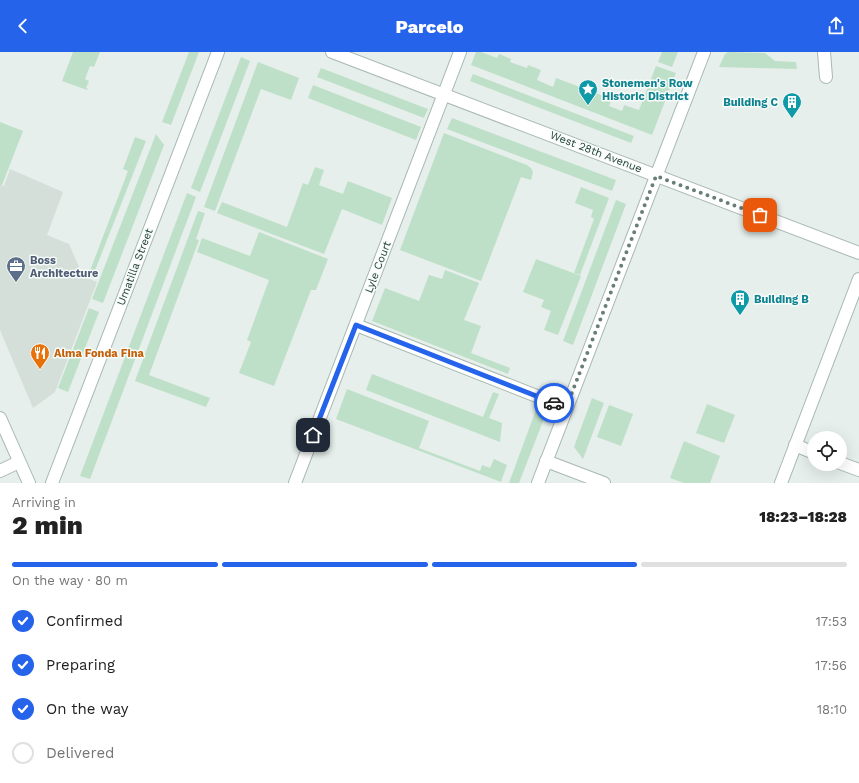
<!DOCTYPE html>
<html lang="en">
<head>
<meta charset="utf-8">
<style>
  body { margin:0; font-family:"Work Sans",sans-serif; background:#f2f2f2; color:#222; height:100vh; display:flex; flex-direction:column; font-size:15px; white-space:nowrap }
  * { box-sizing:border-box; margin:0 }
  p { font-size:13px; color:#767676 }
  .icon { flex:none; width:22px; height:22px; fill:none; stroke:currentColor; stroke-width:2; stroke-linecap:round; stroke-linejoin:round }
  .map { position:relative; height:431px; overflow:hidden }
  .details { display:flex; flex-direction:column; background:#fff; flex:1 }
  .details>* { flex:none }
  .controls { position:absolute; left:807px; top:379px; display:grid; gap:8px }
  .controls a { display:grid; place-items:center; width:40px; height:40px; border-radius:50%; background:#fff; box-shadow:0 4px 16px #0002; font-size:20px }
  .pin { position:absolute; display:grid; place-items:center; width:34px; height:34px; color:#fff; margin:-17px; border-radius:8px; box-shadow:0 2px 6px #0006 }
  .courier { position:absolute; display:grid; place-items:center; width:40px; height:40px; margin:-20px; border:3px solid #2563eb; border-radius:50%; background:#fff; color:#222; box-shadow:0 1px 5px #0007 }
  .headline em { font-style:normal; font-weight:800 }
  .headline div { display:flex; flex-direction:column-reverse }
  .headline { display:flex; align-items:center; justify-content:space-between; height:68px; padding:0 12px }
  h1 { font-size:26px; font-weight:800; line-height:30px }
  .bar { display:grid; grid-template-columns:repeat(4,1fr); gap:6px 4px; align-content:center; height:48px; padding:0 12px }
  .bar i { height:5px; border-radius:3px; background:#e0e0e0 }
  .bar .selected { background:#2563eb }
  .bar p { grid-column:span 4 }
  ol { padding:0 12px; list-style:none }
  li { display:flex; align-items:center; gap:12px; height:44px }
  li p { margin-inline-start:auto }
  li .icon { padding:4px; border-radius:50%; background:#2563eb; color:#fff; stroke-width:4 }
  li:last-child { color:#767676 }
  li i { width:22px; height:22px; border:2px solid #e0e0e0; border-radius:50% }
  header { display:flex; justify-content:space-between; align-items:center; height:52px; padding:0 12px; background:#2563eb; color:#fff; font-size:18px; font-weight:800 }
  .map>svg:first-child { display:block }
  .built { fill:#d4dfda }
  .green { fill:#bfe0c8 }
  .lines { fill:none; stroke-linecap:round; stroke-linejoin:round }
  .service-casing { stroke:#a8b8b2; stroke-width:14 }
  .minor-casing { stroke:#a8b8b2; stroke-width:14 }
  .tertiary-casing { stroke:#a8b8b2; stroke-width:14 }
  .service { stroke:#fff; stroke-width:12 }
  .minor { stroke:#fff; stroke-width:12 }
  .tertiary { stroke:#fff; stroke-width:12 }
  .done { stroke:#687f78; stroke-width:4; stroke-dasharray:0 7.2 }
  .route { stroke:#2563eb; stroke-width:5 }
  .labels { text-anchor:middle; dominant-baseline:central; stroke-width:3; stroke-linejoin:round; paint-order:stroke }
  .culture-label { font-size:11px; font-weight:bold; fill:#0d838f; stroke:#f7fbf9; text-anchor:start }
  .street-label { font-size:11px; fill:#24423a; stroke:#f7fbf9 }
  .service-label { font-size:11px; font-weight:bold; fill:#4e5e75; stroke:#f7fbf9; text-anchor:start }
  .food-label { font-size:11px; font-weight:bold; fill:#c56008; stroke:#f7fbf9; text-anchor:start }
</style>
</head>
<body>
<header><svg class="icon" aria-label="back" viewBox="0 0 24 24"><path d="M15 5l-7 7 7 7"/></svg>Parcelo<svg class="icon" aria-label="share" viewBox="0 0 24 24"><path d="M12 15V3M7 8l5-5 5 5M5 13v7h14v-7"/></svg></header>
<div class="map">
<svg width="859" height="431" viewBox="0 0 859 431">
  <rect width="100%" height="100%" fill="#e6efeb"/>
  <!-- built -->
  <polygon class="built" points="10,117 63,140 47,183 69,192 83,224 97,230 55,340 33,356 0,278 0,133 4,134"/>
  <!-- green -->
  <g class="green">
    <polygon points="73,0 100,0 94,15 90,14 85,27 89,29 86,36 88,37 87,38 62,29"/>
    <polygon points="189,0 199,0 171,73 162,70"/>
    <polygon points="476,0 481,0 497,6 499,2 511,7 510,10 527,16 528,13 541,18 537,28 553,35 556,26 612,47 609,54 622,59 624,53 639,58 656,14 676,21 652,83 471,13"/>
    <polygon points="662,0 678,0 672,15 658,10"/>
    <polygon points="728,0 765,1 775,9 796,10 797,17 719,15 725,2"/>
    <polygon points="241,5 250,9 200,140 191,136"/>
    <polygon points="258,10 299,26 291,48 261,37 215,159 204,155"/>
    <polygon points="321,16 428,57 424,66 317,25"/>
    <polygon points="473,22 634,84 631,91 470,29"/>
    <polygon points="313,33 421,75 416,88 308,46"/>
    <polygon points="452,66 616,128 612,139 447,77"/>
    <polygon points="0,70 23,79 2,133 0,133"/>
    <polygon points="444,81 527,113 531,116 533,120 531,128 521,125 481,229 400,198"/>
    <polygon points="156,82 164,93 103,251 92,247"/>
    <polygon points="135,85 146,89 92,226 88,224 128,119 123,117"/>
    <polygon points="315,115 324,118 319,133 343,142 348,129 392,146 382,173 342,157 324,202 217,161 222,150 287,175 303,131 308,133"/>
    <polygon points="581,135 609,146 580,223 574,221 594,167 591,165 593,158 575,151"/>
    <polygon points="187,141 196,145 90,427 80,424"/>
    <polygon points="616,148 626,152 573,293 563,289"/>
    <polygon points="198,159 205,161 196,187 199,188 149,323 210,346 206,355 135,329"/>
    <polygon points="259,180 328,207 316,238 311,238 274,334 239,321 251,290 247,288 269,228 197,200 202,186 250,204"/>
    <polygon points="536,207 581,224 558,283 544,278 551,259 541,255 544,248 523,240"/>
    <polygon points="445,218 479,231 464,268 481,274 471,301 510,316 508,322 372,269 385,236 419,249 429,223 442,227"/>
    <polygon points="89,256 99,260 68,340 58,336"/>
    <polygon points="372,322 483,365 493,340 499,342 489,366 502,371 500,390 366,338"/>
    <polygon points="347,337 429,369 419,396 480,419 482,413 490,416 494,407 507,413 501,430 336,367"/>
    <polygon points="592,346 604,351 583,407 574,395"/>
    <polygon points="707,352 735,363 724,391 696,381"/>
    <polygon points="609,353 633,362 621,394 597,385"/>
    <polygon points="537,355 545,364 519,431 509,431"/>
    <polygon points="684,389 720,404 710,431 684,431 670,426"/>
  </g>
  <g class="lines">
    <!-- service casing -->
    <g class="service-casing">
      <g id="service">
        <polyline points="824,0 826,25"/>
        <polyline points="356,273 567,356"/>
        <polyline points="795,393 814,401"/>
        <polyline points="546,409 604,431"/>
        <polyline points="840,411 859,418"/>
        <polyline points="295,431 460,0"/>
        <polyline points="781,431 859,227"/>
      </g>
    </g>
    <!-- minor casing -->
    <g class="minor-casing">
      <g id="minor">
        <polyline points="332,0 859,201"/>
        <polyline points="0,419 19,410"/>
        <polyline points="52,431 218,0"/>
        <polyline points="538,431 704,0"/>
      </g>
    </g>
    <!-- tertiary casing -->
    <g class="tertiary-casing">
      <polyline id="tertiary" points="0,366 29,431"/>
    </g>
    <!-- service -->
    <use href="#service" class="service"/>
    <!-- minor -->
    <use href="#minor" class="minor"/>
    <!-- tertiary -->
    <use href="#tertiary" class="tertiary"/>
  </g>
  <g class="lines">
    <!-- done -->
    <polyline class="done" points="554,351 566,356 656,124 760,163"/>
    <!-- route -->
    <polyline class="route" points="313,383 356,273 554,351"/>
  </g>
  <!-- icons -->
  <defs>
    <g id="sight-pin" transform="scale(1)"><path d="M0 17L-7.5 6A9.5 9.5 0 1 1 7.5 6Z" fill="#0f9aa8" stroke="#f7fbf9"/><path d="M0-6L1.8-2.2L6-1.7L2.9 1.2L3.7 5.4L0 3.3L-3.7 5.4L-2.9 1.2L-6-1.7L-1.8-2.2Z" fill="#fff"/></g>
    <g id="building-pin" transform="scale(1)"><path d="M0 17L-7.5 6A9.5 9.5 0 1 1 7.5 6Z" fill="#0f9aa8" stroke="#f7fbf9"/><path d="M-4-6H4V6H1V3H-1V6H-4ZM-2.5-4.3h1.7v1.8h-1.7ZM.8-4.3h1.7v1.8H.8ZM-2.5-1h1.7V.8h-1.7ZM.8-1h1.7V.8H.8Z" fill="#fff"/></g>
    <g id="office-pin" transform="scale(1)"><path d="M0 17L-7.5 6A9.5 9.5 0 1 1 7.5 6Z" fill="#5c6f8a" stroke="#f7fbf9"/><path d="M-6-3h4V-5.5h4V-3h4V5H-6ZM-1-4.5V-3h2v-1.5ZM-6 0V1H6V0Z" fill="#fff"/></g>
    <g id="restaurant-pin" transform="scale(1)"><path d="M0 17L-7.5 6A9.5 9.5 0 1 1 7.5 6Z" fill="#e8710a" stroke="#f7fbf9"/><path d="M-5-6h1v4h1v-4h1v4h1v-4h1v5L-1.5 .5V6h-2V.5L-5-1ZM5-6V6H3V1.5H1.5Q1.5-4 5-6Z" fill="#fff"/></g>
  </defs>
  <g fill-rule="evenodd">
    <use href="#sight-pin" x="588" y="37"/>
    <use href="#building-pin" x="792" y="50"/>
    <use href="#office-pin" x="16" y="214"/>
    <use href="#building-pin" x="740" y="247"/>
    <use href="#restaurant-pin" x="40" y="301"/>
  </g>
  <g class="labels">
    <!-- culture labels -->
    <g class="culture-label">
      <text x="602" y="31">Stonemen's Row<tspan x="602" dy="13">Historic District</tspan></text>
      <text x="778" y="50" text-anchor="end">Building C</text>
      <text x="754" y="247">Building B</text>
    </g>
    <!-- street labels -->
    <g class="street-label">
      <text transform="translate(596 100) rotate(21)">West 28th Avenue</text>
      <text transform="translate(135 215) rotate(-69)">Umatilla Street</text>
      <text transform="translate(378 215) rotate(-69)">Lyle Court</text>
    </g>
    <!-- service labels -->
    <g class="service-label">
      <text x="30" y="208">Boss<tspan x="30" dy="13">Architecture</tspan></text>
    </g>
    <!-- food labels -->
    <g class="food-label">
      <text x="54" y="301">Alma Fonda Fina</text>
    </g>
  </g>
</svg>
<div class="controls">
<a><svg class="icon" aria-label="locate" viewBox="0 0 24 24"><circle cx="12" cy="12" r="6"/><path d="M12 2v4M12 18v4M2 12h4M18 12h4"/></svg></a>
</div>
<div class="pin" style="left:760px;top:163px;background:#ea580c"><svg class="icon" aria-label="bag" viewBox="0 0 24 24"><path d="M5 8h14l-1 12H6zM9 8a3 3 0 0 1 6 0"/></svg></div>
<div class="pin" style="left:313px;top:383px;background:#1f2937"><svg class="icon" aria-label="home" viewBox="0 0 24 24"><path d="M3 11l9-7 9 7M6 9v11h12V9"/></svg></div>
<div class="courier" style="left:554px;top:351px"><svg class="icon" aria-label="car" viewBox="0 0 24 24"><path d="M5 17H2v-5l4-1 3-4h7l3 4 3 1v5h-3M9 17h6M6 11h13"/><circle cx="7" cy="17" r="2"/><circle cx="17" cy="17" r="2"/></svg></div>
</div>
<section class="details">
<div class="headline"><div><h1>2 min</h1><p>Arriving in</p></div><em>18:23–18:28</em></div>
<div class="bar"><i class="selected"></i><i class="selected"></i><i class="selected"></i><i></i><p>On the way · 80 m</p></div>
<ol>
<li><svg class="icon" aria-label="check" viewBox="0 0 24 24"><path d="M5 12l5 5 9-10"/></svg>Confirmed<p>17:53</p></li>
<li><svg class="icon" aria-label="check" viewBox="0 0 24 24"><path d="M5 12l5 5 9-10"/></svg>Preparing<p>17:56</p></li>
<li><svg class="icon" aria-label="check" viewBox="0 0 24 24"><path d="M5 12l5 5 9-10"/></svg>On the way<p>18:10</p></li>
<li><i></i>Delivered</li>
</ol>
</section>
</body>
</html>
